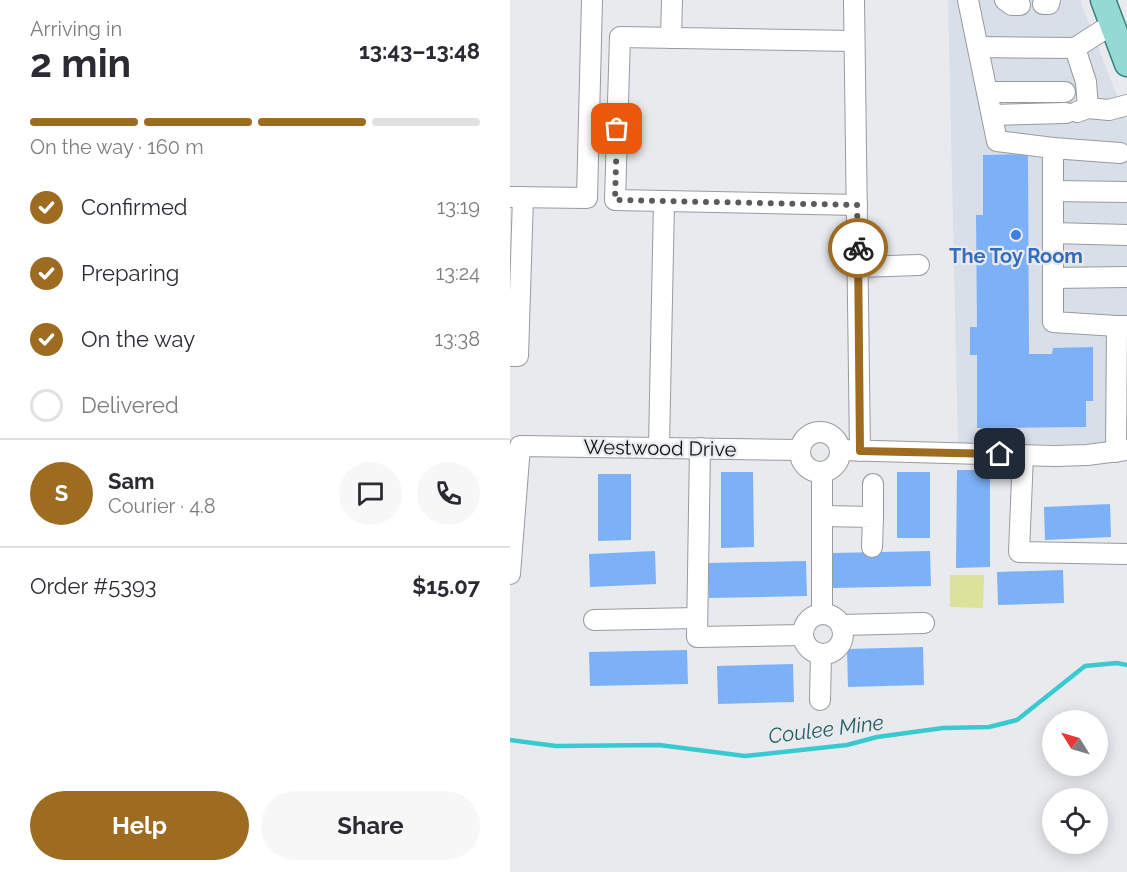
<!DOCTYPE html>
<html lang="en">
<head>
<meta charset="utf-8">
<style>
  body { margin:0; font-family:Raleway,sans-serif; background:#f7f7f7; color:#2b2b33; height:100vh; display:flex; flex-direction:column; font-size:22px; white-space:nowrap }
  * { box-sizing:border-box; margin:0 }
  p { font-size:20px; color:#7c7c81 }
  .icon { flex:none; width:33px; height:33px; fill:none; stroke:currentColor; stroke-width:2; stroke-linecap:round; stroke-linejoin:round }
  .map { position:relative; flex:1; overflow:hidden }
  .drawer { display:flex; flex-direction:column; background:#fff; width:510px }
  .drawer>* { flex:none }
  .needle { width:39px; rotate:307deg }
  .controls { position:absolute; left:532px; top:710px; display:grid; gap:12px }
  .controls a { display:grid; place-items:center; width:66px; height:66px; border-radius:50%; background:#fff; box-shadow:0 3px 15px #0003; font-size:30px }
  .pin { position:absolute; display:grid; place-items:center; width:51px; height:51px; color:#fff; margin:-26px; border-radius:12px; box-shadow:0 3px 9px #0006 }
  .courier { position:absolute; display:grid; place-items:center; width:60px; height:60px; margin:-30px; border:4px solid #9d6c20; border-radius:50%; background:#fff; color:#222; box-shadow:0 2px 8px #0007 }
  .headline em { font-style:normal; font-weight:700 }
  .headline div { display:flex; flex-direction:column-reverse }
  .headline { display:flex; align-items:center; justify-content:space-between; height:102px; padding:0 30px }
  h1 { font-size:39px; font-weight:700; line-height:45px }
  .bar { display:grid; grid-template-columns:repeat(4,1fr); gap:9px 6px; align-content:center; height:72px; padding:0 30px }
  .bar i { height:8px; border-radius:4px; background:#e1e1e2 }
  .bar .selected { background:#9d6c20 }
  .bar p { grid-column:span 4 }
  .line { display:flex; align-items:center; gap:15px; padding:0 30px; border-top:2px solid #e1e1e2 }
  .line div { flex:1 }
  .round { display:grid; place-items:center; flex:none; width:63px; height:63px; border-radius:32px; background:#f7f7f7 }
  ol { padding:0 30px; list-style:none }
  li { display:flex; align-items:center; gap:18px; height:66px }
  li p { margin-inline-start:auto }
  li .icon { padding:6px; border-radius:50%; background:#9d6c20; color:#fff; stroke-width:4 }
  li:last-child { color:#7c7c81 }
  li i { width:33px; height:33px; border:3px solid #e1e1e2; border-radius:50% }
  .button { display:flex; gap:12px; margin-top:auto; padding:12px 30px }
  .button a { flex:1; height:69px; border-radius:36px; background:#9d6c20; color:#fff; font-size:24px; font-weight:700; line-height:69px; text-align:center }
  .button a+a { background:#f7f7f7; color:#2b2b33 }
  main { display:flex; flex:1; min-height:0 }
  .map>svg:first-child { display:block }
  .built { fill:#d8dfe9 }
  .green { fill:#dce29a }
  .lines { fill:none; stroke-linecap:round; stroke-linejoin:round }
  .stream { stroke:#39cad1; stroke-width:4.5 }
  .building { fill:#7cb1f8 }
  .minor-casing { stroke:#989b9e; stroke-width:22 }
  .major-casing { stroke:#37817d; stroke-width:27 }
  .minor { stroke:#fff; stroke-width:20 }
  .major { stroke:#94d9d4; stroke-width:24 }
  .done { stroke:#5a5b5d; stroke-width:6; stroke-dasharray:0 10.8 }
  .route { stroke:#9d6c20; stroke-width:8 }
  .shop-dot { fill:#3f7fe0; stroke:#e8eaee; stroke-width:2 }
  .labels { text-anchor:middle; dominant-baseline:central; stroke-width:4.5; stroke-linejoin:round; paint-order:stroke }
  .shop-label { font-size:20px; font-weight:bold; fill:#366cbe; stroke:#e8eaee }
  .street-label { font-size:20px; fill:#0d0e0f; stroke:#e8eaee }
  .water-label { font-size:21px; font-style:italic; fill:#235d60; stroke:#e8eaee }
</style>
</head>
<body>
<main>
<section class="drawer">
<div class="headline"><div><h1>2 min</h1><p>Arriving in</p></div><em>13:43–13:48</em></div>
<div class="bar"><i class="selected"></i><i class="selected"></i><i class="selected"></i><i></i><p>On the way · 160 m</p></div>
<ol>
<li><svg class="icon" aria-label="check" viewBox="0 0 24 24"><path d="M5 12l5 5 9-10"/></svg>Confirmed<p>13:19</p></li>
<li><svg class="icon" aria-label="check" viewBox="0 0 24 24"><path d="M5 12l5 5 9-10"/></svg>Preparing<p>13:24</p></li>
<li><svg class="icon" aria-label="check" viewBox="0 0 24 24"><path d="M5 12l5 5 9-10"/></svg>On the way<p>13:38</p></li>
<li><i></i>Delivered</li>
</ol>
<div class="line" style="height:108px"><b class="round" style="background:#9d6c20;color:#fff">S</b><div><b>Sam</b><p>Courier · 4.8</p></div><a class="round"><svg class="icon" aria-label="chat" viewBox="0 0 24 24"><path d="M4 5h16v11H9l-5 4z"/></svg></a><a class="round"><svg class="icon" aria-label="phone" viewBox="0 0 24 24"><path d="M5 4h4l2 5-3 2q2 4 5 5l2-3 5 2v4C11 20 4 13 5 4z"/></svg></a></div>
<div class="line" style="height:78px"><div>Order #5393</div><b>$15.07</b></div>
<div class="button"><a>Help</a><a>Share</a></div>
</section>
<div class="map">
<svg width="617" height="872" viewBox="0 0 617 872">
  <rect width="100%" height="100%" fill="#e8eaee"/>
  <!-- built -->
  <polygon class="built" points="438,0 570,0 617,122 617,441 591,445 448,443"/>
  <!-- green -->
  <polygon class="green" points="440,575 474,575 473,608 440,607"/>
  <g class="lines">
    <!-- stream -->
    <polyline class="stream" points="0,740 46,746 149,745 235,756 337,745 367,737 433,728 479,727 507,720 575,666 607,663 617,665"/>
  </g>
  <!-- building -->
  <g class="building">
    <polygon points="518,154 519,354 542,354 543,348 583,347 583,401 576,401 576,427 467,428 467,355 460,355 460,327 467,327 466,215 473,215 473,155"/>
    <polygon points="447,470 480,470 480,567 446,568"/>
    <polygon points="211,472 243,472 244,547 211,548"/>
    <rect x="387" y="472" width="33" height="66"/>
    <polygon points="88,474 121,474 121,540 88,541"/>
    <polygon points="600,504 601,537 535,540 534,507"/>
    <polygon points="145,551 146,584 80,587 79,554"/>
    <polygon points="420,551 421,586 323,588 322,553"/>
    <polygon points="296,561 297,596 199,598 198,563"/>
    <polygon points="553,570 554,603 488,605 487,572"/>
    <polygon points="413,647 414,685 338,687 337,649"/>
    <polygon points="177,650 178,684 80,686 79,652"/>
    <polygon points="283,664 284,702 208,704 207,666"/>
  </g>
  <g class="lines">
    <!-- minor casing -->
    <g class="minor-casing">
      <g id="minor">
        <polyline points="344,0 350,451"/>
        <polyline points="458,0 487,141 543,148"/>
        <polyline points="495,0 502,5 510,5"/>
        <polyline points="533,4 539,4 540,0"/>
        <polyline points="161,38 162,0"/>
        <polyline points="344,41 110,37 105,200 347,205"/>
        <polyline points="468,47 565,48 601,25"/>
        <polyline points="565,48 576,82 578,108"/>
        <polyline points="477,92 555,92"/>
        <polyline points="567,112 578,108 599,110 617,105"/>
        <polyline points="482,115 556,113"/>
        <polyline points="543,191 617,192"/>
        <polyline points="0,197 77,198 82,0"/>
        <polyline points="543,233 617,235"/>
        <polyline points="348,267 409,265"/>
        <polyline points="543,278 617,277"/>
        <polyline points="607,326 543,322 543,148 610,153"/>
        <polyline points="0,356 8,356 13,197"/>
        <circle cx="310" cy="452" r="20"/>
        <polyline points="149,447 154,201"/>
        <polyline points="190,448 187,637 293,635"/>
        <polyline points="330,450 545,456 577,455 617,450"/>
        <polyline points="606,452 607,326 617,326"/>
        <polyline points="513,455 509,552 617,554"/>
        <polyline points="312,516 363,517 362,547"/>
        <polyline points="363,517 363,484"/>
        <polyline points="0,574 10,446 290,450"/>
        <polyline points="312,614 312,472"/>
        <circle cx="313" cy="634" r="20"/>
        <polyline points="84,620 187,618"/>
        <polyline points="331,625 414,623"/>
        <polyline points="310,700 311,654"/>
      </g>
    </g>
    <!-- major casing -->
    <g class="major-casing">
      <polyline id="major" points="593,0 617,64"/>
    </g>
    <!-- minor -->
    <use href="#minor" class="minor"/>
    <!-- major -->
    <use href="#major" class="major"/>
  </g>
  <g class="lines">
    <!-- done -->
    <polyline class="done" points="107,129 105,200 347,205 348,248"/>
    <!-- route -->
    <polyline class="route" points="348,248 350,451 490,454"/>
  </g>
  <!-- markers -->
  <circle class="shop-dot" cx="506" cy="235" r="6"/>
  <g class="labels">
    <!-- shop labels -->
    <g class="shop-label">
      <text x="506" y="256">The Toy Room</text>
    </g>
    <!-- street labels -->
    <g class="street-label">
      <text transform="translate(150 448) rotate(1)">Westwood Drive</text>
    </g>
    <!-- water labels -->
    <g class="water-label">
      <text transform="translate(316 729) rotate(-7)">Coulee Mine</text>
    </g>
  </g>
</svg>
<div class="controls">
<a><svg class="needle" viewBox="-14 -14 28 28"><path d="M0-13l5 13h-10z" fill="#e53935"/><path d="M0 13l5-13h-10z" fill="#7c7c81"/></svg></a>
<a><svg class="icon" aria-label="locate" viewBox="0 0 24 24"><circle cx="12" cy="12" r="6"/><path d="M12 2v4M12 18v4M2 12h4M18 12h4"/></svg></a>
</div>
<div class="pin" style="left:107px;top:129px;background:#ea580c"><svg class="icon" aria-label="bag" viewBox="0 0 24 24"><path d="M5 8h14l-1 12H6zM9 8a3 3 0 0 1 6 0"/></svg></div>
<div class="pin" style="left:490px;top:454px;background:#1f2937"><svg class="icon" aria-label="home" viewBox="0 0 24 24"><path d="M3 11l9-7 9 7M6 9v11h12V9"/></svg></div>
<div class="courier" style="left:348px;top:248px"><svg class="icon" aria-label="bike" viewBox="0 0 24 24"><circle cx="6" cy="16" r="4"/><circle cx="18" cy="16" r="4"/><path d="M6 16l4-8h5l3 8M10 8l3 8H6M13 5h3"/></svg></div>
</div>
</main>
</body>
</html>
